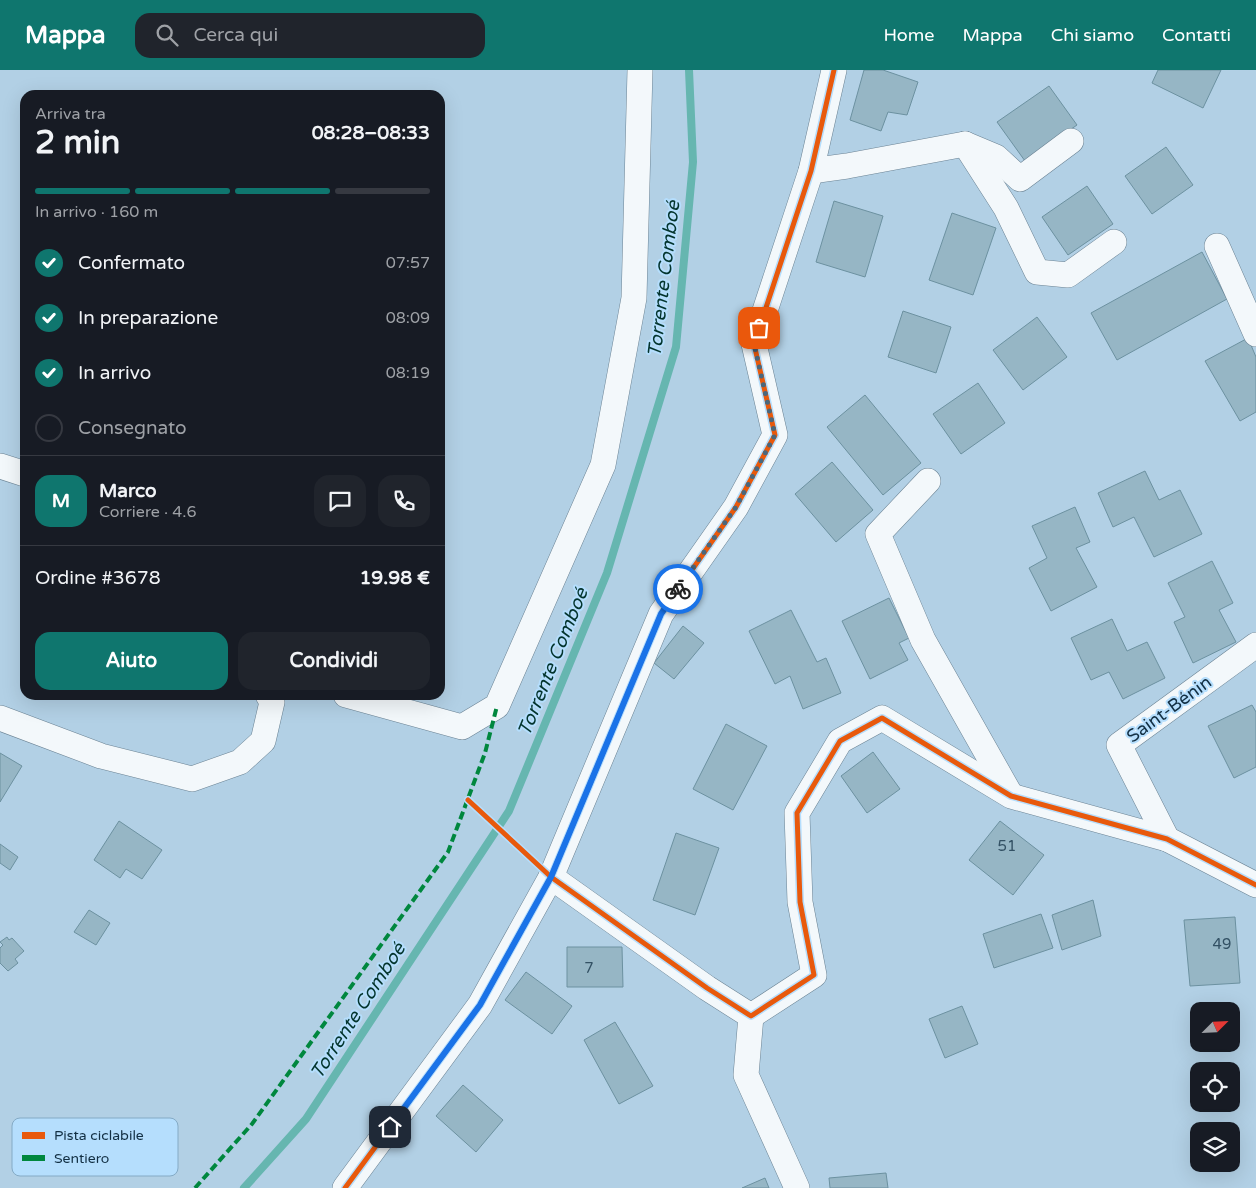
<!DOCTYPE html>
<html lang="it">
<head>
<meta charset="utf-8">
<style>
  body { margin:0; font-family:"Varela Round",sans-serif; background:#20242c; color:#f1f3f6; height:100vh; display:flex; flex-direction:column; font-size:19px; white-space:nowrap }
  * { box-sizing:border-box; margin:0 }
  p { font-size:16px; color:#9ea1a6 }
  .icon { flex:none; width:28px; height:28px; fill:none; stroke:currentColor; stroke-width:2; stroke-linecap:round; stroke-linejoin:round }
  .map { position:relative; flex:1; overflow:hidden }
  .side { position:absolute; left:20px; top:20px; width:425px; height:610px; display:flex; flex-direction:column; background:#171b24; border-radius:15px; box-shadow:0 5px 20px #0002 }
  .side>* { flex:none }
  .needle { width:32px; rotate:66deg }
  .fabs { position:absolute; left:1190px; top:932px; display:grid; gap:10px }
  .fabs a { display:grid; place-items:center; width:50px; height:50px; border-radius:10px; background:#171b24; box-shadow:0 5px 20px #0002; font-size:25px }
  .pin { position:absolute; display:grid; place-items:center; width:42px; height:42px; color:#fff; margin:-21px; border-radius:10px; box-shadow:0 2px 8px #0006 }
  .courier { position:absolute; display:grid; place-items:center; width:50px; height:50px; margin:-25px; border:4px solid #1a73e8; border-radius:50%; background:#fff; color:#222; box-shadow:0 1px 6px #0007 }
  .headline em { font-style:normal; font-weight:700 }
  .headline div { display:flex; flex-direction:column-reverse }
  .headline { display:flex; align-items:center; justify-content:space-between; height:85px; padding:0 15px }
  h1 { font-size:32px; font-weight:700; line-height:38px }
  .bar { display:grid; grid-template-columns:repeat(4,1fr); gap:8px 5px; align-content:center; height:60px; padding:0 15px }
  .bar i { height:6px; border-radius:4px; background:#363941 }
  .bar .on { background:#0f766e }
  .bar p { grid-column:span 4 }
  .line { display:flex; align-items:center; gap:12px; padding:0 15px; border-top:1px solid #363941 }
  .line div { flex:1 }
  .round { display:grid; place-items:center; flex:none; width:52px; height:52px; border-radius:15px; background:#20242c }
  ol { padding:0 15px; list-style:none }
  li { display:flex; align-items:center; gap:15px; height:55px }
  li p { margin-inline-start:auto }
  li .icon { padding:5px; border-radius:50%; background:#0f766e; color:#fff; stroke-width:4 }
  li:last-child { color:#9ea1a6 }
  li i { width:28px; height:28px; border:2px solid #363941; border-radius:50% }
  .action { display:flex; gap:10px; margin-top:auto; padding:10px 15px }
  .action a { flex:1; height:58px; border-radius:15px; background:#0f766e; color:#fff; font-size:20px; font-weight:700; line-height:58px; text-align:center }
  .action a+a { background:#20242c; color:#f1f3f6 }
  header { display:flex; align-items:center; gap:30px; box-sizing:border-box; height:70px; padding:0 25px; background:#0f766e; color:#fff }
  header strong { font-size:24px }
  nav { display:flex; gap:28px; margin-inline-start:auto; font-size:18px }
  .search { width:350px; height:45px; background:#20242c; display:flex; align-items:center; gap:12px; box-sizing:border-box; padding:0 18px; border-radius:15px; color:#9ea1a6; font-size:19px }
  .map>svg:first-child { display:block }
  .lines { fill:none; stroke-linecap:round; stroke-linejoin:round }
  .stream { stroke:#66b6b0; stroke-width:8 }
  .building { fill:#96b6c5; stroke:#6c91a0 }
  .minor-casing { stroke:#6b8394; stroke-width:26 }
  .minor { stroke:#f3f8fb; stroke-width:25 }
  .quiet { stroke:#00873e; stroke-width:4; stroke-dasharray:8 4; stroke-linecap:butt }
  .cycleway-casing { stroke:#b5defd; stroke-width:8 }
  .cycleway { stroke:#e8590c; stroke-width:5 }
  .done { stroke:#4a677c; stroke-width:5; stroke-dasharray:0 9 }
  .route { stroke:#1a73e8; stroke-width:6 }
  .labels { text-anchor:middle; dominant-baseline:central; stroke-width:4; stroke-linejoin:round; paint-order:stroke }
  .number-label { font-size:15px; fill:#335164 }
  .street-label { font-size:18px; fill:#122f43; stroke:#b5defd }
  .water-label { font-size:19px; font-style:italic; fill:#03342d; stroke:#b5defd }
  .key { fill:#b5defd; stroke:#84aac5; stroke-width:1 }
  .key-label { font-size:14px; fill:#122f43 }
</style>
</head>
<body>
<header>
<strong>Mappa</strong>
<div class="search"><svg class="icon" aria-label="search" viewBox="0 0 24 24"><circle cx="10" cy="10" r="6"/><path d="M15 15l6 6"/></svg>Cerca qui</div>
<nav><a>Home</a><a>Mappa</a><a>Chi siamo</a><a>Contatti</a></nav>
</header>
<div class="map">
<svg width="1256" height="1118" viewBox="0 0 1256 1118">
  <rect width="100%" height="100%" fill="#b2d0e5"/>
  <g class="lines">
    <!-- stream -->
    <polyline class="stream" points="244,1118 306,1049 509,741 607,503 676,277 693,92 689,0"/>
  </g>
  <!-- building -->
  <g class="building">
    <polygon points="864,0 883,0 918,12 907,45 888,42 881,61 850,50"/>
    <polygon points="1158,0 1221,0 1203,38 1152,13"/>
    <polygon points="1049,16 1077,55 1025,91 997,52"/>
    <polygon points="1166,77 1193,115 1152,144 1125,106"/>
    <polygon points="1087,116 1113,154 1068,185 1042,147"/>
    <polygon points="834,131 883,146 865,207 816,192"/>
    <polygon points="952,143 996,158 973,225 929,210"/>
    <polygon points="1202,182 1227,229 1117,290 1091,243"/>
    <polygon points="903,241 951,257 936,303 888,287"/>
    <polygon points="1037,247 1067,287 1023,320 993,280"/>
    <polygon points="1248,268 1256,287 1256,342 1240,351 1205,291"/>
    <polygon points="978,313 1005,353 961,384 933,344"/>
    <polygon points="865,325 921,393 883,425 827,357"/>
    <polygon points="832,392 873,440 836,472 795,424"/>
    <polygon points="1145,401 1159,430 1180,420 1202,464 1154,487 1134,447 1113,457 1098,423"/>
    <polygon points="1075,437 1090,472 1076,478 1097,517 1051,541 1029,498 1047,488 1032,456"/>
    <polygon points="1212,491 1233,533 1219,540 1236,572 1193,593 1174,552 1185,547 1168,513"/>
    <polygon points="889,528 909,568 899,573 908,590 870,609 842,551"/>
    <polygon points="791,540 817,592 826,588 841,623 803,639 790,606 775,614 749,561"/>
    <polygon points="1112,549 1127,581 1147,572 1165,608 1123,629 1109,602 1091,610 1071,568"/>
    <polygon points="683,556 704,573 674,609 654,593"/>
    <polygon points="1252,635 1256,642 1256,697 1234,708 1208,656"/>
    <polygon points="726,654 767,676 733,740 693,719"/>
    <polygon points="873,682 900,719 867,743 841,706"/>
    <polygon points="0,683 22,696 0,732"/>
    <polygon points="119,751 162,780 142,809 126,799 120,808 94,790"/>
    <polygon points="1000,751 1044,785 1013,825 969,790"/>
    <polygon points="676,763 719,778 695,845 653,830"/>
    <polygon points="0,774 18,787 10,800 0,793"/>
    <polygon points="1093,830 1101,866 1062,880 1052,845"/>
    <polygon points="89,840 110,853 96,875 74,862"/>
    <polygon points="1041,844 1053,878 994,898 983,864"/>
    <polygon points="1235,847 1240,913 1190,916 1184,850"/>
    <polygon points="7,867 9,870 12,868 24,881 15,889 18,893 8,901 0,893 0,878 3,875 0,872"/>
    <polygon points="567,877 622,877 623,917 567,917"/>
    <polygon points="526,902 572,936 552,964 505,930"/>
    <polygon points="962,936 978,974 945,988 929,949"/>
    <polygon points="615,952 653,1016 619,1034 584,970"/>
    <polygon points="463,1015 503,1050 476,1082 436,1046"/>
    <polygon points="886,1103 888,1118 830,1118 829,1108"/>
    <polygon points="765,1108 769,1118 742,1118"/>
  </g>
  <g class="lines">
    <!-- minor casing -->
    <g class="minor-casing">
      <g id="minor">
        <polyline points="965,74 1006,138 1037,202 1068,205 1114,172"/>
        <polyline points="811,101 847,96 965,74 996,87 1020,109 1071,71"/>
        <polyline points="1217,176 1256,264"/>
        <polyline points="0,396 25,404"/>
        <polyline points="928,411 878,464 923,570 1010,724"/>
        <polyline points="346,625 462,657 497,636 603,395 634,228 640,0"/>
        <polyline points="0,648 101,686 192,709 240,692 263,671 272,632 268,625"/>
        <polyline points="1167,769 1119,675 1256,575"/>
        <polyline points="551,807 707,918 751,946 814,905 800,832 797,743 840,671 882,648 1011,726 1167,769 1256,815"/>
        <polyline points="751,946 746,1005 797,1118"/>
        <polyline points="345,1118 480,935 551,807 661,544 736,437 775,365 754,274 811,101 834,0"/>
      </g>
    </g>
    <!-- minor -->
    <use href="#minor" class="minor"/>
    <!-- quiet -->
    <polyline class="quiet" points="195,1118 252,1054 448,782 485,683 497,636"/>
    <!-- cycleway casing -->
    <g class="cycleway-casing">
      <g id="cycleway">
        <polyline points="468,730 551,807 707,918 751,946 814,905 800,832 797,743 840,671 882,648 1011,726 1167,769 1256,815"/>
        <polyline points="345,1118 480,935 551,807 661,544 736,437 775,365 754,274 811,101 834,0"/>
      </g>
    </g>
    <!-- cycleway -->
    <use href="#cycleway" class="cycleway"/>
  </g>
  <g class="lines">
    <!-- done -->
    <polyline class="done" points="678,519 736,437 775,365 754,274 759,258"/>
    <!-- route -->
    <polyline class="route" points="390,1057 480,935 551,807 661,544 678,519"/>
  </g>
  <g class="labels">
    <!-- number labels -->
    <g class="number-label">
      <text x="1007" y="776">51</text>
      <text x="1222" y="874">49</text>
      <text x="589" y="898">7</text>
    </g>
    <!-- street labels -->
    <g class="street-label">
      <text transform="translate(1169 639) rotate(-36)">Saint-Bénin</text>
    </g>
    <!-- water labels -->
    <g class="water-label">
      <text transform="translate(664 209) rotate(-83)">Torrente Comboé</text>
      <text transform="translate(553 592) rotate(-68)">Torrente Comboé</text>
      <text transform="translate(358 941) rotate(-57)">Torrente Comboé</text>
    </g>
  </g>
  <!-- legend -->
  <rect x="12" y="1048" width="166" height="58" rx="8" class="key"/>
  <rect x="22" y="1062" width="23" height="7" fill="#e8590c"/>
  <rect x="22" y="1085" width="23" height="6" fill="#00873e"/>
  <g class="key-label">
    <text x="54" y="1070">Pista ciclabile</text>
    <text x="54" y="1093">Sentiero</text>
  </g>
</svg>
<div class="fabs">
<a><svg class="needle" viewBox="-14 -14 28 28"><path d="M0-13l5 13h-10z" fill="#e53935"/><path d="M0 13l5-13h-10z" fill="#9ea1a6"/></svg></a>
<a><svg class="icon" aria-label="locate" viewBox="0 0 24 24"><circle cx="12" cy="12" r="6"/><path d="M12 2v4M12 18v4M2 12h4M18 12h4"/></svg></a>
<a><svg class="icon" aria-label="layers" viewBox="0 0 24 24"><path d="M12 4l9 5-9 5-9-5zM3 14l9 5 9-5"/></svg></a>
</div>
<div class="pin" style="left:759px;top:258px;background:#ea580c"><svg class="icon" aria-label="bag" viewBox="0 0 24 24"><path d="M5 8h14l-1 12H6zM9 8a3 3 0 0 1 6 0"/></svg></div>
<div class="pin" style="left:390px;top:1057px;background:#1f2937"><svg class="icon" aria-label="home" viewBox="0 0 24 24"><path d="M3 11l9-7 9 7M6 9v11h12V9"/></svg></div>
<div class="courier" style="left:678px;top:519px"><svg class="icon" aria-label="bike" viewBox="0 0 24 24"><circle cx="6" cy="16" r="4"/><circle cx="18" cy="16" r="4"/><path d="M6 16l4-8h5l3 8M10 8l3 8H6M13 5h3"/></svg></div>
<section class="side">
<div class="headline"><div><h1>2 min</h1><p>Arriva tra</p></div><em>08:28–08:33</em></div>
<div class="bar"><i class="on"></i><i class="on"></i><i class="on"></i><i></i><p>In arrivo · 160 m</p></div>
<ol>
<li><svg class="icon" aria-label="check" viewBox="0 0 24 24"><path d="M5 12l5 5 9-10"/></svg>Confermato<p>07:57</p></li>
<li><svg class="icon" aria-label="check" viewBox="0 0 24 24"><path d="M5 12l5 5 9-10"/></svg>In preparazione<p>08:09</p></li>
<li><svg class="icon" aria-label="check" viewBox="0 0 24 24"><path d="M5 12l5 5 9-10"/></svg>In arrivo<p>08:19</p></li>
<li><i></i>Consegnato</li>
</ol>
<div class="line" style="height:90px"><b class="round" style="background:#0f766e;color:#fff">M</b><div><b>Marco</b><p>Corriere · 4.6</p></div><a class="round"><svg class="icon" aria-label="chat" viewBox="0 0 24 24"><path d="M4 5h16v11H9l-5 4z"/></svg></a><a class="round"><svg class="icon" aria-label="phone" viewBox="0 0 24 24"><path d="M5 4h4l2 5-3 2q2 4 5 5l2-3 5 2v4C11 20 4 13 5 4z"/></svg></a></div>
<div class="line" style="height:65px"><div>Ordine #3678</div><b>19.98 €</b></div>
<div class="action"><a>Aiuto</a><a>Condividi</a></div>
</section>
</div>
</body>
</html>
